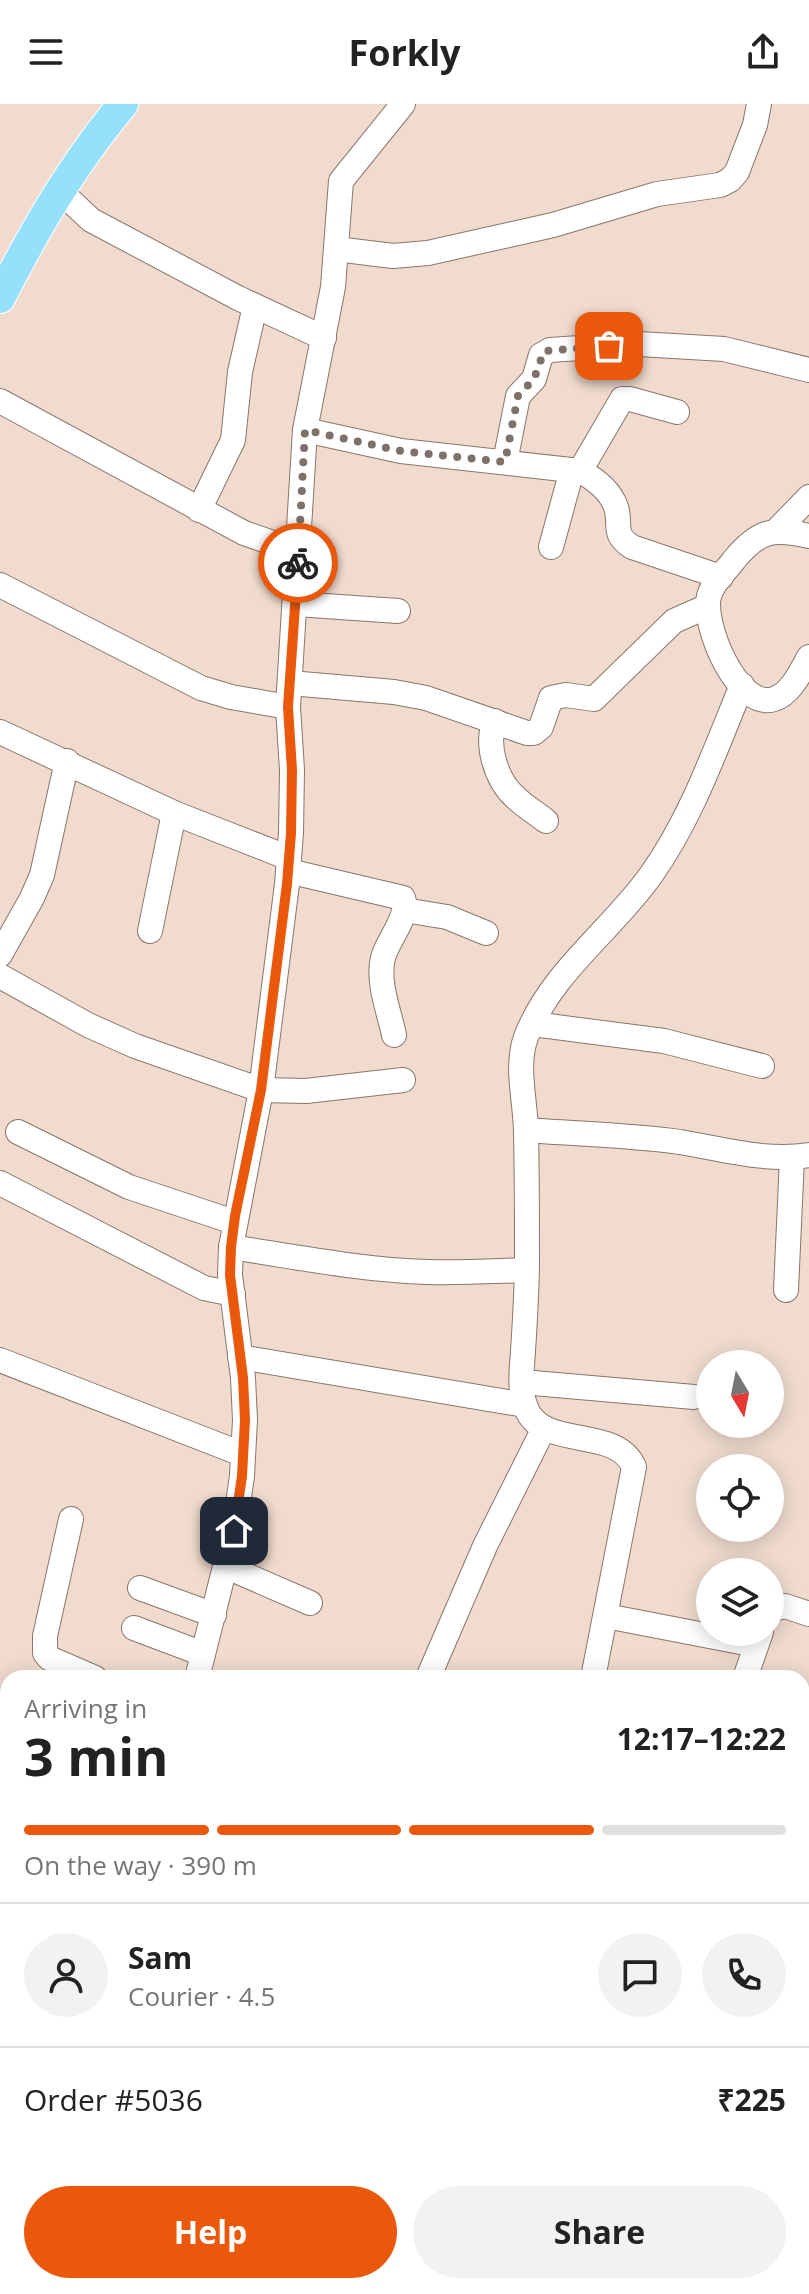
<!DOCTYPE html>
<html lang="en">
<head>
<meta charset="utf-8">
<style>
  body { margin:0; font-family:"Open Sans",sans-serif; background:#f2f2f2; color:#222; height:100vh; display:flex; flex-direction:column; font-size:30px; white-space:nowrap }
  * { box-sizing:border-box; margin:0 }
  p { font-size:26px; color:#767676 }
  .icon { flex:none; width:44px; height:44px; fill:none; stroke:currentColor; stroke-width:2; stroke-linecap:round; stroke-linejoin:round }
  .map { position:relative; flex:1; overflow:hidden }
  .panel { position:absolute; left:0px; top:1566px; width:810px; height:624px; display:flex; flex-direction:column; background:#fff; border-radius:24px 24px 0 0; box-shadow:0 4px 20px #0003 }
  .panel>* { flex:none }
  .needle { width:52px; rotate:170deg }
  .buttons { position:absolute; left:696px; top:1246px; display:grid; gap:16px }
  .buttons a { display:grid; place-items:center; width:88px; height:88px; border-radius:50%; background:#fff; box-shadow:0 4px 20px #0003; font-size:40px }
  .pin { position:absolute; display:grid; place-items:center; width:68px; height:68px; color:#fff; margin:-34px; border-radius:16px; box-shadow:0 4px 12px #0006 }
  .courier { position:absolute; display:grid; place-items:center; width:80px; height:80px; margin:-40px; border:6px solid #ea580c; border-radius:50%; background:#fff; color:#222; box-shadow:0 2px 10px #0007 }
  .overview em { font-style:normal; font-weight:700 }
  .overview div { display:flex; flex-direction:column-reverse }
  .overview { display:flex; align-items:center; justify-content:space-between; height:136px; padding:0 24px }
  h1 { font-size:52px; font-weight:700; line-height:60px }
  .bar { display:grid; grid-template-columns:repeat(4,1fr); gap:12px 8px; align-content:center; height:96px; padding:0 24px }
  .bar i { height:10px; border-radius:6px; background:#e0e0e0 }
  .bar .active { background:#ea580c }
  .bar p { grid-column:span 4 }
  .line { display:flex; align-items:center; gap:20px; padding:0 24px; border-top:2px solid #e0e0e0 }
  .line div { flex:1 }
  .round { display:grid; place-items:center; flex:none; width:84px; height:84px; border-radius:42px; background:#f2f2f2 }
  .button { display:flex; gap:16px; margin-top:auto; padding:16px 24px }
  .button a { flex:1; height:92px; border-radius:48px; background:#ea580c; color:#fff; font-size:32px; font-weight:700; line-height:92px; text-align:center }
  .button a+a { background:#f2f2f2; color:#222 }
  header { display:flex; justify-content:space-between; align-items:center; height:104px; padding:0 24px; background:#fff; font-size:36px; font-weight:700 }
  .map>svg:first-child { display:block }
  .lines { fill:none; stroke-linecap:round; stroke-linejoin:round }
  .minor-casing { stroke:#89766a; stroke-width:26 }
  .major-casing { stroke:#fff; stroke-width:32 }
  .minor { stroke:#fff; stroke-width:24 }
  .major { stroke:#95e0fb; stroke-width:30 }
  .done { stroke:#7e7169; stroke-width:8; stroke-dasharray:0 14.4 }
  .route { stroke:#ea580c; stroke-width:10 }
</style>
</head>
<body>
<header><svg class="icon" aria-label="menu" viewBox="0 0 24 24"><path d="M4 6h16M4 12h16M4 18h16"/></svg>Forkly<svg class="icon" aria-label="share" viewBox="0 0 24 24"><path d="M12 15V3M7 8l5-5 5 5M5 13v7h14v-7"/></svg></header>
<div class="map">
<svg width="809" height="2190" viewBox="0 0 809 2190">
  <rect width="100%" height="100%" fill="#f0dbce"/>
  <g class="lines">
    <!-- minor casing -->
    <g class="minor-casing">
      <g id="minor">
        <polyline points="59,86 91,116 238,194 324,234"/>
        <polyline points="336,145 393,152 428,149 553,121 657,90 720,81 730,76 737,68 755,21 759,0"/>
        <polyline points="0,297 244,429 299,448"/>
        <path d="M305,326l96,21 179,20c15,8 30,19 36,36 6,19 -5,26 16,40l89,30"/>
        <polyline points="505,358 518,292 534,275 541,251 550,246 639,240 724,245 809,266"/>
        <polyline points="580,367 622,295 630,295 677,308"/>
        <polyline points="199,406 233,336 240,268 255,202"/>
        <polyline points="776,427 809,393"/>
        <path d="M809,432c-37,-9 -51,-5 -75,24 -8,11 -21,22 -25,36 -7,29 29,115 65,103 17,-5 27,-28 35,-42"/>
        <polyline points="551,443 572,366"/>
        <polyline points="0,481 201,584 231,593 288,603"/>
        <polyline points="296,500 398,507"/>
        <polyline points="290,579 394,588 426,594 527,629 534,629 541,623 551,594 566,591 594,595 674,517 708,502"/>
        <path d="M495,617c-10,23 1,59 20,76 9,9 21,16 31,24"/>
        <polyline points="0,628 174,709 289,754"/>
        <path d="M288,767l115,27c7,19 -16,42 -20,60 -6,24 6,53 11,77"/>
        <polyline points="404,806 447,813 486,829"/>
        <polyline points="150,827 174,709"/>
        <polyline points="0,851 32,794 42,771 67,657"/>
        <polyline points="0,872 88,921 135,942 261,986 306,987 403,976"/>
        <polyline points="533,920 664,937 762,962"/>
        <path d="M526,1026c52,4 104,5 154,12 43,7 86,20 129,13"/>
        <polyline points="18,1028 129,1083 234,1118"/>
        <polyline points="0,1079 204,1184 233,1190"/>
        <path d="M231,1143c65,10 131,23 197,25 33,1 66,-1 99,-2"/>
        <polyline points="786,1186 792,1054"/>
        <polyline points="240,1253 525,1301"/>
        <polyline points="0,1256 242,1350"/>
        <polyline points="522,1278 694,1293"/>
        <polyline points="71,1415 45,1532 45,1549 49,1554 95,1574"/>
        <polyline points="225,1462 310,1499"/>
        <polyline points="140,1484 214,1511"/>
        <polyline points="770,1506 785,1502 809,1510"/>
        <polyline points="606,1512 756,1541"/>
        <polyline points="134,1524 203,1550"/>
        <polyline points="197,1574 234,1427 242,1372 245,1316 243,1274 230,1171 231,1143 261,986 287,780 291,729 292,666 288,603 305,326 333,183 341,77 403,0"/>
        <polyline points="428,1574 485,1442 544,1324"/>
        <path d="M593,1574l41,-211c-18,-43 -95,-15 -109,-62 -6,-17 -3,-37 -2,-54 2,-31 4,-61 4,-91 0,-42 0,-85 -1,-127 0,-31 -11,-66 0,-96 25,-65 86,-107 125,-162 41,-58 64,-125 91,-190"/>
        <polyline points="745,1574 761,1528"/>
        <polyline points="0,1636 8,1639"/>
        <polyline points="802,1873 809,1876"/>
        <polyline points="0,2084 8,2088"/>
        <polyline points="802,2097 809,2089"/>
        <polyline points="0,2187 8,2161"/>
        <polyline points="73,2190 77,2182"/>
        <polyline points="423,2190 425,2182"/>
        <polyline points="736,2190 744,2182"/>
      </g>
    </g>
    <!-- major casing -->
    <g class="major-casing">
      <path id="major" d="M0,194c35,-69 73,-134 123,-194"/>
    </g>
    <!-- minor -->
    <use href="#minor" class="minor"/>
    <!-- major -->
    <use href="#major" class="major"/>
  </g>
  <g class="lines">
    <!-- done -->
    <polyline class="done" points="298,459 305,326 401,347 505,358 518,292 534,275 544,247 609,242"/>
    <!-- route -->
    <polyline class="route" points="234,1427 242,1372 245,1316 243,1274 230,1171 231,1143 235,1112 261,986 287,780 291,729 292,666 288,603 298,459"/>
  </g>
</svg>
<div class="buttons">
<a><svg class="needle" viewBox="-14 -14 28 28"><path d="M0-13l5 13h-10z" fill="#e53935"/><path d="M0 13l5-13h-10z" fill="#767676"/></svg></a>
<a><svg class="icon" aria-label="locate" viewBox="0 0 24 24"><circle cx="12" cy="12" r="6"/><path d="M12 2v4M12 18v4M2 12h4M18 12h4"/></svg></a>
<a><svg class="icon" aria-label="layers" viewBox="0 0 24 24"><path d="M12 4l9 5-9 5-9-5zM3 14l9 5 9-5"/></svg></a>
</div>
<div class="pin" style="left:609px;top:242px;background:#ea580c"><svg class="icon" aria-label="bag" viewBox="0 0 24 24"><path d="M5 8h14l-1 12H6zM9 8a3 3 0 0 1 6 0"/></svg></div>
<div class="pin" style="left:234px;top:1427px;background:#1f2937"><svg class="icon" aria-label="home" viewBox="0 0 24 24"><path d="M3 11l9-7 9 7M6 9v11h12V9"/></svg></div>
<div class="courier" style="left:298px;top:459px"><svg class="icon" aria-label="bike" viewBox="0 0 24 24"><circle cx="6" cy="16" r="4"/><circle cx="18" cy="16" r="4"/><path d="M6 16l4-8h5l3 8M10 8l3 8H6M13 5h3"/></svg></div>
<section class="panel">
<div class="overview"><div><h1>3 min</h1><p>Arriving in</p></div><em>12:17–12:22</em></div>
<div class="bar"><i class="active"></i><i class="active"></i><i class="active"></i><i></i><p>On the way · 390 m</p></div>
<div class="line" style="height:144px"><a class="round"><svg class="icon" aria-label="person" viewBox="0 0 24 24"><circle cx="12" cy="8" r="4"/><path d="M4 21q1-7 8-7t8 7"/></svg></a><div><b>Sam</b><p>Courier · 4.5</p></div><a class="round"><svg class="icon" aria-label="chat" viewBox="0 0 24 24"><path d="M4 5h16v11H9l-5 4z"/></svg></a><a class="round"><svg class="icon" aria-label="phone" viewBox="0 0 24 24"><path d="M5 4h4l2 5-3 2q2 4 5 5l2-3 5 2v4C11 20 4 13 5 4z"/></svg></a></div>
<div class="line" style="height:104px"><div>Order #5036</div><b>₹225</b></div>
<div class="button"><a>Help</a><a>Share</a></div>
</section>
</div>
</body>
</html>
